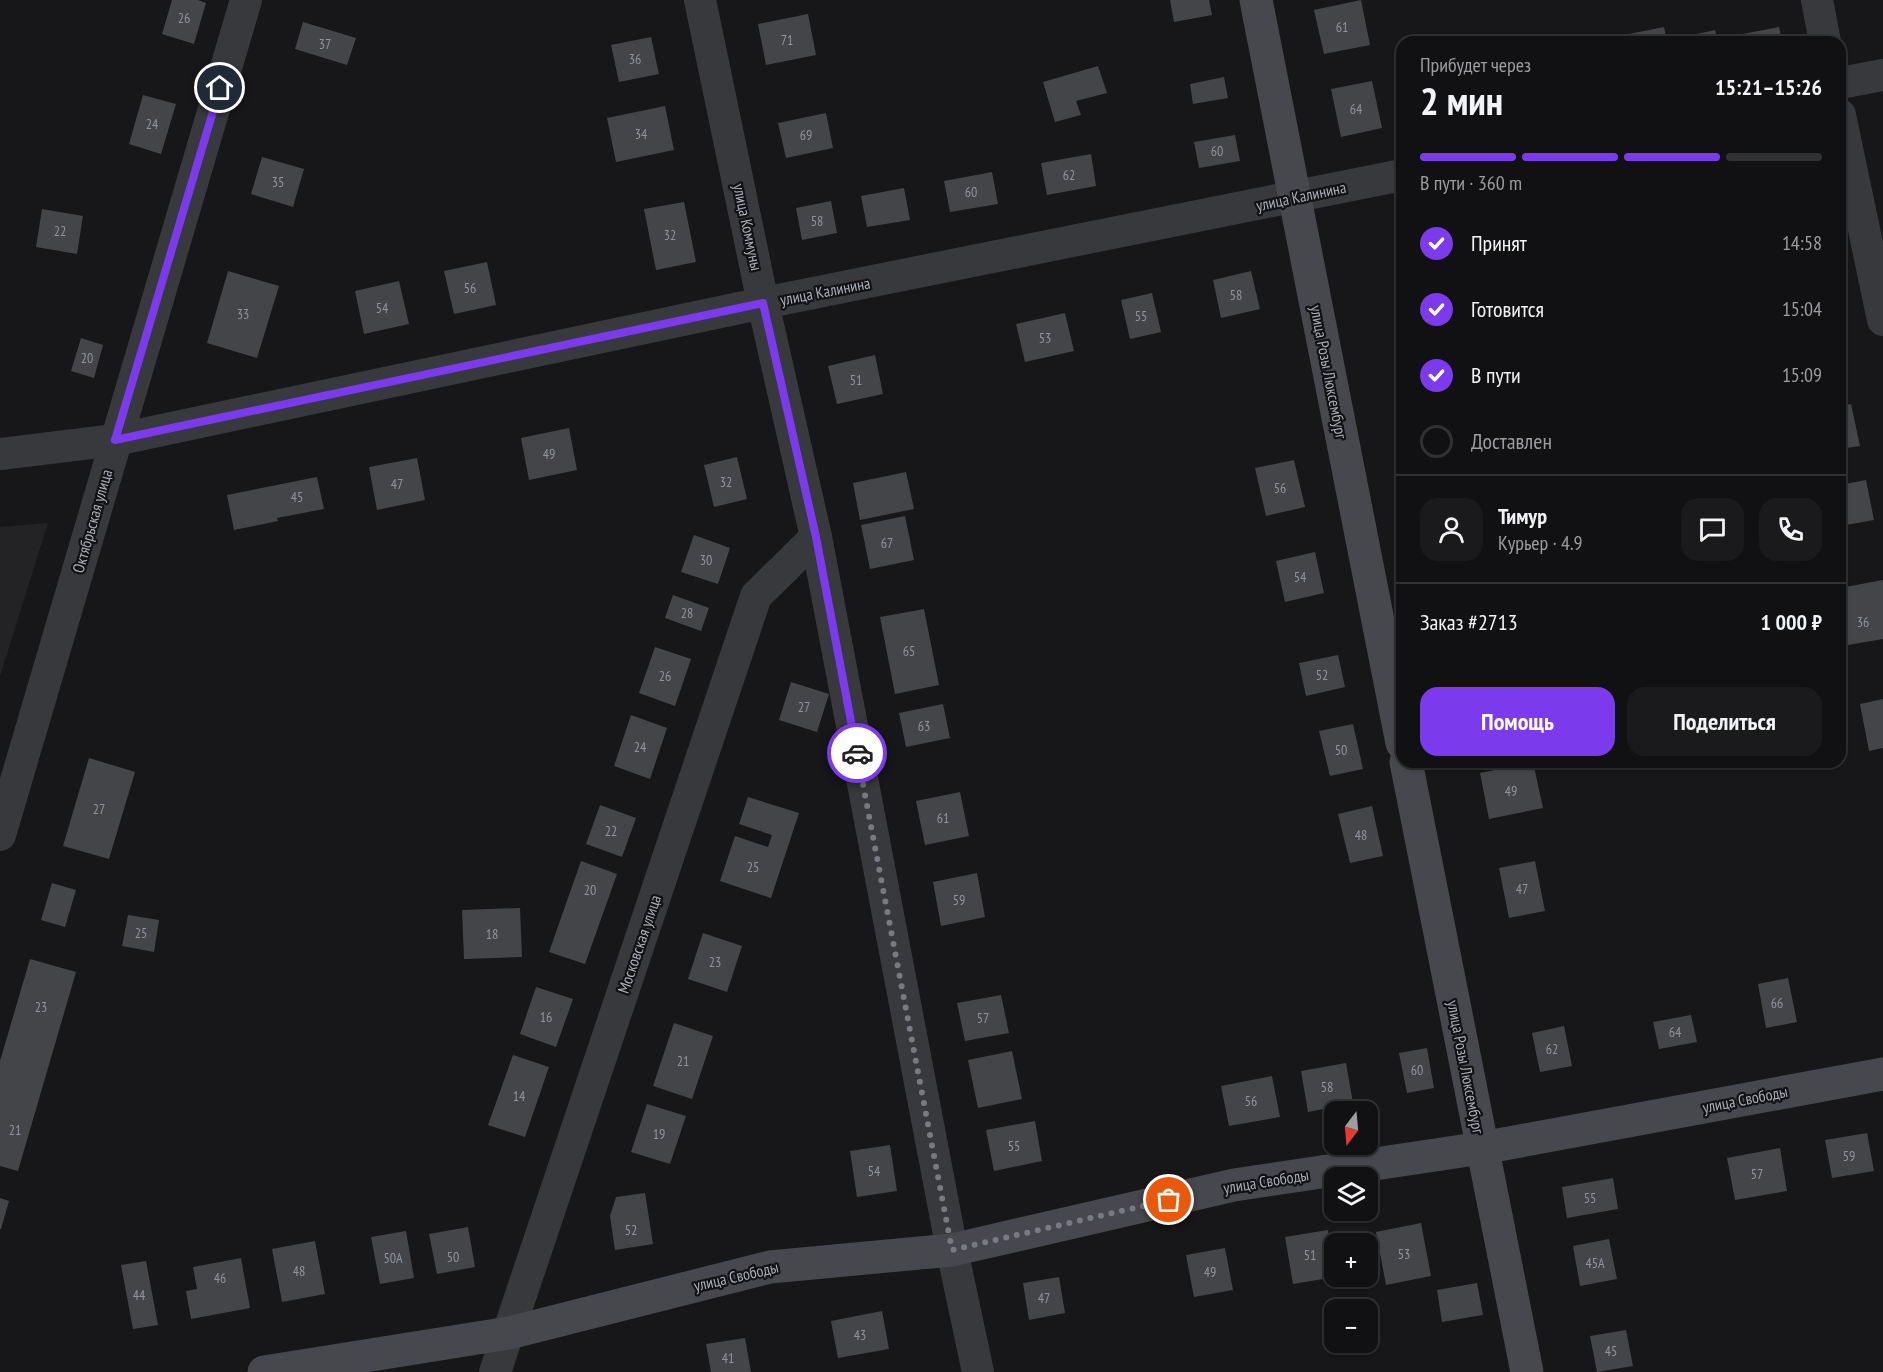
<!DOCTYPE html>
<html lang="ru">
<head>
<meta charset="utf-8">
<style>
  body { margin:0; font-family:"PT Sans Narrow",sans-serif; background:#1a1a1c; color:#f1f3f6; height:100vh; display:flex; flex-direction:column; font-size:22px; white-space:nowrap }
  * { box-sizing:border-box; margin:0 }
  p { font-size:20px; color:#9c9da0 }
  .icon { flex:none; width:33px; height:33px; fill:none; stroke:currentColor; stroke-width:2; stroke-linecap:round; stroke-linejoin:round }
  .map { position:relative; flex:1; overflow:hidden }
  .details { position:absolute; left:1396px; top:36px; width:450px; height:732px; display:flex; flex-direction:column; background:#111113; border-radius:18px; box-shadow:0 2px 4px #0004,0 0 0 2px #303133 }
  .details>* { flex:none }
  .needle { width:39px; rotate:196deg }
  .buttons { position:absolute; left:1324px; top:1101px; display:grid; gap:12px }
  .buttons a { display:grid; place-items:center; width:54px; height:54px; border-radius:12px; background:#111113; box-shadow:0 2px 4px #0004,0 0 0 2px #303133; font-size:30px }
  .pin { position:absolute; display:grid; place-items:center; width:51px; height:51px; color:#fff; margin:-26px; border:3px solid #fff; border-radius:50%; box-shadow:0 2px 6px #0007 }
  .courier { position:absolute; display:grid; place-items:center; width:60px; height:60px; margin:-30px; border:4px solid #7c3aed; border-radius:50%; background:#fff; color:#222; box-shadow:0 2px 8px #0007 }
  .head em { font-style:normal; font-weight:800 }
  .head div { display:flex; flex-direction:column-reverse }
  .head { display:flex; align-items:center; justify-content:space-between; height:102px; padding:0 24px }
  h1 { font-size:39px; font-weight:800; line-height:45px }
  .bar { display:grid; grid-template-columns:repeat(4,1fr); gap:9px 6px; align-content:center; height:72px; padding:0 24px }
  .bar i { height:8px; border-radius:4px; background:#303133 }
  .bar .current { background:#7c3aed }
  .bar p { grid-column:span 4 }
  .line { display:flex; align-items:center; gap:15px; padding:0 24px; border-top:2px solid #303133 }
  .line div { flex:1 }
  .round { display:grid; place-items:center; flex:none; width:63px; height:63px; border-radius:18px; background:#1a1a1c }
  ol { padding:0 24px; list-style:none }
  li { display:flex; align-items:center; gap:18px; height:66px }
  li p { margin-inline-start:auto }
  li .icon { padding:6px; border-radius:50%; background:#7c3aed; color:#fff; stroke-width:4 }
  li:last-child { color:#9c9da0 }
  li i { width:33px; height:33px; border:3px solid #303133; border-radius:50% }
  .button { display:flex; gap:12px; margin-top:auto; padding:12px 24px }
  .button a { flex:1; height:69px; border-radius:18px; background:#7c3aed; color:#fff; font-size:24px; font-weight:800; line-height:69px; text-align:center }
  .button a+a { background:#1a1a1c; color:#f1f3f6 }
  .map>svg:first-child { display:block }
  .built { fill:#232325 }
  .building { fill:#444548 }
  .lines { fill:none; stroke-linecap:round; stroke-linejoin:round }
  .street { stroke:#38393d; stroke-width:32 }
  .secondary { stroke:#46484d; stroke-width:33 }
  .done { stroke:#777a80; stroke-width:6; stroke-dasharray:0 10.8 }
  .route { stroke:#7c3aed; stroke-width:8 }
  .labels { text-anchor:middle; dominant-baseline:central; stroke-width:4.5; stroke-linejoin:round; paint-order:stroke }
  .number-label { font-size:14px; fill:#90949c }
  .street-label { font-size:16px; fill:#aaafb8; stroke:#121214 }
</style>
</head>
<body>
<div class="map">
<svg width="1883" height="1372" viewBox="0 0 1883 1372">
  <rect width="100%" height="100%" fill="#171719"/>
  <!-- built -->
  <polygon class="built" points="48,523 0,676 0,527"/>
  <!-- building -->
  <g class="building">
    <polygon points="172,0 198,0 206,3 194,44 162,34"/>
    <polygon points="1170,0 1209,0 1212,15 1174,22"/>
    <polygon points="1361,0 1370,45 1324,54 1314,10"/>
    <polygon points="808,14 816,55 766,65 758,24"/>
    <polygon points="303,22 356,38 347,65 295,49"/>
    <polygon points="1664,27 1667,42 1620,42 1619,36"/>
    <polygon points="1779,27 1782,42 1699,42 1697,34 1715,30 1717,39"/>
    <polygon points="651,37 659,74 619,82 611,45"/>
    <polygon points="1098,66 1107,93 1076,101 1081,115 1055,122 1043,82"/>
    <polygon points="1224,77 1228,98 1193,104 1190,84"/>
    <polygon points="1372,81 1382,128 1341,137 1331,89"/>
    <polygon points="143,95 176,104 161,154 129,144"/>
    <polygon points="665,106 674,150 616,162 607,118"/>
    <polygon points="826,113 833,148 786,158 778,123"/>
    <polygon points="1235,135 1240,161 1199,168 1194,142"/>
    <polygon points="1091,154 1096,186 1047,195 1041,163"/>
    <polygon points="262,157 304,169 293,207 251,194"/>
    <polygon points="992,172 998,204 950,212 944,181"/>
    <polygon points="904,188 910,220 867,227 861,196"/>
    <polygon points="831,201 837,233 802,240 796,208"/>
    <polygon points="684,202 696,262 656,270 644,209"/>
    <polygon points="42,209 83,216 77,254 36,247"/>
    <polygon points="487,262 496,305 454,314 444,271"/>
    <polygon points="228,271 279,286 257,358 207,343"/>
    <polygon points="1251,271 1260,309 1221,318 1213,280"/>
    <polygon points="399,281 409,324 364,334 355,291"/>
    <polygon points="1152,293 1161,332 1130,339 1121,300"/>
    <polygon points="1065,313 1074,351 1025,362 1016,324"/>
    <polygon points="81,338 103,345 94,378 71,371"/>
    <polygon points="875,355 883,394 837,404 828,366"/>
    <polygon points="1851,404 1860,446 1840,449 1840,406"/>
    <polygon points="569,428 577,470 529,480 521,438"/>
    <polygon points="737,457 747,499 714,507 704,465"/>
    <polygon points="417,458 425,500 377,510 369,467"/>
    <polygon points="1294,460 1305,507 1266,516 1255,468"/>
    <polygon points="906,472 914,509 860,520 853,483"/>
    <polygon points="317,477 324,509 277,518 278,521 234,530 227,495"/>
    <polygon points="1866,480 1874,520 1840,526 1840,485"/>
    <polygon points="905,516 914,560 870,569 861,525"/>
    <polygon points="694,535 730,548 718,584 681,572"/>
    <polygon points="1315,552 1324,593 1285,602 1276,561"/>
    <polygon points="1883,580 1883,639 1848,645 1840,605 1840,588"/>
    <polygon points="673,595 709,608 701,631 665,618"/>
    <polygon points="924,609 939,685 895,694 880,617"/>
    <polygon points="655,647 691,659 675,706 639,693"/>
    <polygon points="1338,655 1345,687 1306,696 1299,663"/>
    <polygon points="791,682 829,694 817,732 779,720"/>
    <polygon points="1883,699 1883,748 1869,751 1860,704"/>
    <polygon points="943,704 950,738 906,747 899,713"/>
    <polygon points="631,715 667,728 650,779 614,766"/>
    <polygon points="1353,724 1363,769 1330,776 1319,731"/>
    <polygon points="89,758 135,772 109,859 63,846"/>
    <polygon points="1533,762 1543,808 1489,819 1480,773"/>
    <polygon points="960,792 969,836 925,845 916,801"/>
    <polygon points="748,797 799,813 771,898 720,881 735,836 768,847 772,835 739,824"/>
    <polygon points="600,805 636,818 622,857 586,844"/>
    <polygon points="1372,806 1383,856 1350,863 1338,814"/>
    <polygon points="581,861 617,874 585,964 549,952"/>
    <polygon points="1535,861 1545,911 1509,918 1499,868"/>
    <polygon points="977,873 985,917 941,926 933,882"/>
    <polygon points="52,883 76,890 65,927 41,920"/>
    <polygon points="520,908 522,957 464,959 462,910"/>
    <polygon points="128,915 159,920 154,952 122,946"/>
    <polygon points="703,933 742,946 727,992 688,979"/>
    <polygon points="30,959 76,972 18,1171 0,1166 0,1061"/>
    <polygon points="1788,978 1797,1022 1766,1028 1758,984"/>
    <polygon points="536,987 573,999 556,1047 520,1034"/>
    <polygon points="1001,995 1009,1033 965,1041 957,1003"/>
    <polygon points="1691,1015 1697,1042 1659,1049 1653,1022"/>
    <polygon points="674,1023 713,1036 692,1099 653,1086"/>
    <polygon points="1564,1026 1572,1066 1540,1072 1532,1033"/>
    <polygon points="1427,1048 1434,1088 1407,1093 1399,1053"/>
    <polygon points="1012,1051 1022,1099 978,1108 968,1060"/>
    <polygon points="513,1055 549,1067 525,1137 488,1125"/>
    <polygon points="1346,1063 1353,1103 1308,1112 1301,1071"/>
    <polygon points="1272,1076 1280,1117 1229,1126 1221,1086"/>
    <polygon points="647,1104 686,1116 670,1164 631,1152"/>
    <polygon points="1035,1121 1042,1161 994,1171 986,1130"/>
    <polygon points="1867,1133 1874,1171 1832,1178 1825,1140"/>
    <polygon points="890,1145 897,1191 857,1197 850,1151"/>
    <polygon points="1780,1148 1787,1191 1735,1200 1727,1158"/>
    <polygon points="1613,1178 1618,1209 1567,1218 1562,1187"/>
    <polygon points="645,1193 653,1244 615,1250 610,1216 616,1197"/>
    <polygon points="0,1198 9,1201 1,1229 0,1229"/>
    <polygon points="1421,1223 1431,1276 1386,1285 1376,1232"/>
    <polygon points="468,1227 475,1267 437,1274 429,1234"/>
    <polygon points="1328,1230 1335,1277 1293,1284 1285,1237"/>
    <polygon points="406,1231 414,1278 380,1284 371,1237"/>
    <polygon points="1609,1239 1617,1279 1580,1286 1573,1246"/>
    <polygon points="315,1241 325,1294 282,1302 272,1249"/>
    <polygon points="1225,1248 1233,1290 1194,1297 1186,1255"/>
    <polygon points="241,1258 250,1308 191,1319 186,1291 197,1289 193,1267"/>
    <polygon points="146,1261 158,1325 133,1329 121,1265"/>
    <polygon points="1059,1277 1065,1313 1029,1320 1023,1283"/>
    <polygon points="1477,1283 1483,1315 1442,1322 1437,1290"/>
    <polygon points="882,1311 889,1349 838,1358 831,1321"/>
    <polygon points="1626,1330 1633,1366 1597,1372 1590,1336"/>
    <polygon points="745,1338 751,1372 711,1372 706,1344"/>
  </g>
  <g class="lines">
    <!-- street -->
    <g class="street">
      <polyline points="700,0 763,303 816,537 952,1250 978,1372"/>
      <polyline points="1817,0 1825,42"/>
      <polyline points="1840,83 1883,75"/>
      <polyline points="1840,115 1883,320"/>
      <polyline points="0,454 115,440 763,303 1402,175"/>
      <polyline points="0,835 246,0"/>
      <polyline points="495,1372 756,596 816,537"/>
    </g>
    <!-- secondary -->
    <g class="secondary">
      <polyline points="1256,0 1402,743"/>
      <polyline points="1406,762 1527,1372"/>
      <polyline points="264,1372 509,1333 770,1267 952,1250 1234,1185 1482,1148 1883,1074"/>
    </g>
  </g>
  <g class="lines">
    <!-- done -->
    <polyline class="done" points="857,753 952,1250 1169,1200"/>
    <!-- route -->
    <polyline class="route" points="220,88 115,440 763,303 816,537 857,753"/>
  </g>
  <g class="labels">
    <!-- number labels -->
    <g class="number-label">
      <text x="184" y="18">26</text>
      <text x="1342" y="27">61</text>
      <text x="787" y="40">71</text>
      <text x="325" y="44">37</text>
      <text x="635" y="59">36</text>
      <text x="1356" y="109">64</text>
      <text x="152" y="124">24</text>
      <text x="641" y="134">34</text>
      <text x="806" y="135">69</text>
      <text x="1217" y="151">60</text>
      <text x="1069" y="175">62</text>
      <text x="278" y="182">35</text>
      <text x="971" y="192">60</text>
      <text x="817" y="221">58</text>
      <text x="60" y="231">22</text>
      <text x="670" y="235">32</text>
      <text x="470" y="288">56</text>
      <text x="1236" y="295">58</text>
      <text x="382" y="308">54</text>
      <text x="243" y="314">33</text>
      <text x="1141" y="316">55</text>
      <text x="1045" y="338">53</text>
      <text x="87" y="358">20</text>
      <text x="856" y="380">51</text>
      <text x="549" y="454">49</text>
      <text x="726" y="482">32</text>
      <text x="397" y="484">47</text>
      <text x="1280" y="488">56</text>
      <text x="297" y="497">45</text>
      <text x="887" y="543">67</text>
      <text x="706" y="560">30</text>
      <text x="1300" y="577">54</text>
      <text x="687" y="613">28</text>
      <text x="1863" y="622">36</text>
      <text x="909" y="651">65</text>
      <text x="1322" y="675">52</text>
      <text x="665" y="676">26</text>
      <text x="804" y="707">27</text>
      <text x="924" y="726">63</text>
      <text x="640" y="747">24</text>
      <text x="1341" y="750">50</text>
      <text x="1511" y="791">49</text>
      <text x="99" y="809">27</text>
      <text x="943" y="818">61</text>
      <text x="611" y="831">22</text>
      <text x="1361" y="835">48</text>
      <text x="753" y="867">25</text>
      <text x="1522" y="889">47</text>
      <text x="590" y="890">20</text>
      <text x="959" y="900">59</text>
      <text x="141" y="933">25</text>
      <text x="492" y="934">18</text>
      <text x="715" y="962">23</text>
      <text x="1777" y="1003">66</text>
      <text x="41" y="1007">23</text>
      <text x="546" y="1017">16</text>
      <text x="983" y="1018">57</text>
      <text x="1675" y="1032">64</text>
      <text x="1552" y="1049">62</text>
      <text x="683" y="1061">21</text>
      <text x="1417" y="1070">60</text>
      <text x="1327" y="1087">58</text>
      <text x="519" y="1096">14</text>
      <text x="1251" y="1101">56</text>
      <text x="15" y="1130">21</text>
      <text x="659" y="1134">19</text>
      <text x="1014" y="1146">55</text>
      <text x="1849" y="1156">59</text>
      <text x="874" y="1171">54</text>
      <text x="1757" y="1174">57</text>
      <text x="1590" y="1198">55</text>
      <text x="631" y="1230">52</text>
      <text x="1404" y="1254">53</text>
      <text x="1310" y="1255">51</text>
      <text x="453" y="1257">50</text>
      <text x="393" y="1258">50А</text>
      <text x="1595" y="1263">45А</text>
      <text x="299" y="1271">48</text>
      <text x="1210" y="1272">49</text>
      <text x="220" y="1278">46</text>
      <text x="139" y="1295">44</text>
      <text x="1044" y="1298">47</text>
      <text x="860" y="1335">43</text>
      <text x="1611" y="1351">45</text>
      <text x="728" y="1358">41</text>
    </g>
    <!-- street labels -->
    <g class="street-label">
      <text transform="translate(1301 196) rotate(-12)">улица Калинина</text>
      <text transform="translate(748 227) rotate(78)">улица Коммуны</text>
      <text transform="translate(825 291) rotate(-11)">улица Калинина</text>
      <text transform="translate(1329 372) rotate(79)">улица Розы Люксембург</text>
      <text transform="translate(92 521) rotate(-74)">Октябрьская улица</text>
      <text transform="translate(639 944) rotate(-71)">Московская улица</text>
      <text transform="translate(1466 1067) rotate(79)">улица Розы Люксембург</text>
      <text transform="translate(1745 1099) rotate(-11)">улица Свободы</text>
      <text transform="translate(1266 1181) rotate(-9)">улица Свободы</text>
      <text transform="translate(736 1276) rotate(-13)">улица Свободы</text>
    </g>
  </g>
</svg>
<div class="buttons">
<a><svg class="needle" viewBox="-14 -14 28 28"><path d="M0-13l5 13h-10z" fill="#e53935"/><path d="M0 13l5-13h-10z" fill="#9c9da0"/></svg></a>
<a><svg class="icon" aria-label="layers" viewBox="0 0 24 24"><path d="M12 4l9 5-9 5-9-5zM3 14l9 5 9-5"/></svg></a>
<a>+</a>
<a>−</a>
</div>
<div class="pin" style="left:1169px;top:1200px;background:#ea580c"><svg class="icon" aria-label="bag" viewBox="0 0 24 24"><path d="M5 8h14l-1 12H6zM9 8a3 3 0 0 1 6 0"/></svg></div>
<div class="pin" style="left:220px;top:88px;background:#1f2937"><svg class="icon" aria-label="home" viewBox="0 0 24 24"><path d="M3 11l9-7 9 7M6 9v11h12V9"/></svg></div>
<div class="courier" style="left:857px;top:753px"><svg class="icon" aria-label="car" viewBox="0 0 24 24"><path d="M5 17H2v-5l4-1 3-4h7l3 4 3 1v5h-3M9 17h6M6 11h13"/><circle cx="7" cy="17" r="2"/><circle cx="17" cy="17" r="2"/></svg></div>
<section class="details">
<div class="head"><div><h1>2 мин</h1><p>Прибудет через</p></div><em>15:21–15:26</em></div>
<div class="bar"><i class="current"></i><i class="current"></i><i class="current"></i><i></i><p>В пути · 360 m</p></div>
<ol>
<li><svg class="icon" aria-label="check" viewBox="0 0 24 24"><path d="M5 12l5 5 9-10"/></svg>Принят<p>14:58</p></li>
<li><svg class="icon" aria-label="check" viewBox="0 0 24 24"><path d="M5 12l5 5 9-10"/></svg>Готовится<p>15:04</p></li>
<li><svg class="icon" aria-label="check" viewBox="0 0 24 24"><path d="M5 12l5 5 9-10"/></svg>В пути<p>15:09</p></li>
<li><i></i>Доставлен</li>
</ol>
<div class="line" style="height:108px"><a class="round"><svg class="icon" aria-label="person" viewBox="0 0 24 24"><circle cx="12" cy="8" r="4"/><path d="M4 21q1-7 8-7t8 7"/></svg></a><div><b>Тимур</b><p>Курьер · 4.9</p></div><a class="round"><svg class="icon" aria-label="chat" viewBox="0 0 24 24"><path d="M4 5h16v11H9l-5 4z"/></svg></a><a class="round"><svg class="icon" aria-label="phone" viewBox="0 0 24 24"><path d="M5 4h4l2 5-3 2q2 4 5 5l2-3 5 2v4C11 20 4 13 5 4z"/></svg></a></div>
<div class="line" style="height:78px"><div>Заказ #2713</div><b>1 000 ₽</b></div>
<div class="button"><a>Помощь</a><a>Поделиться</a></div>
</section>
</div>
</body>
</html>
